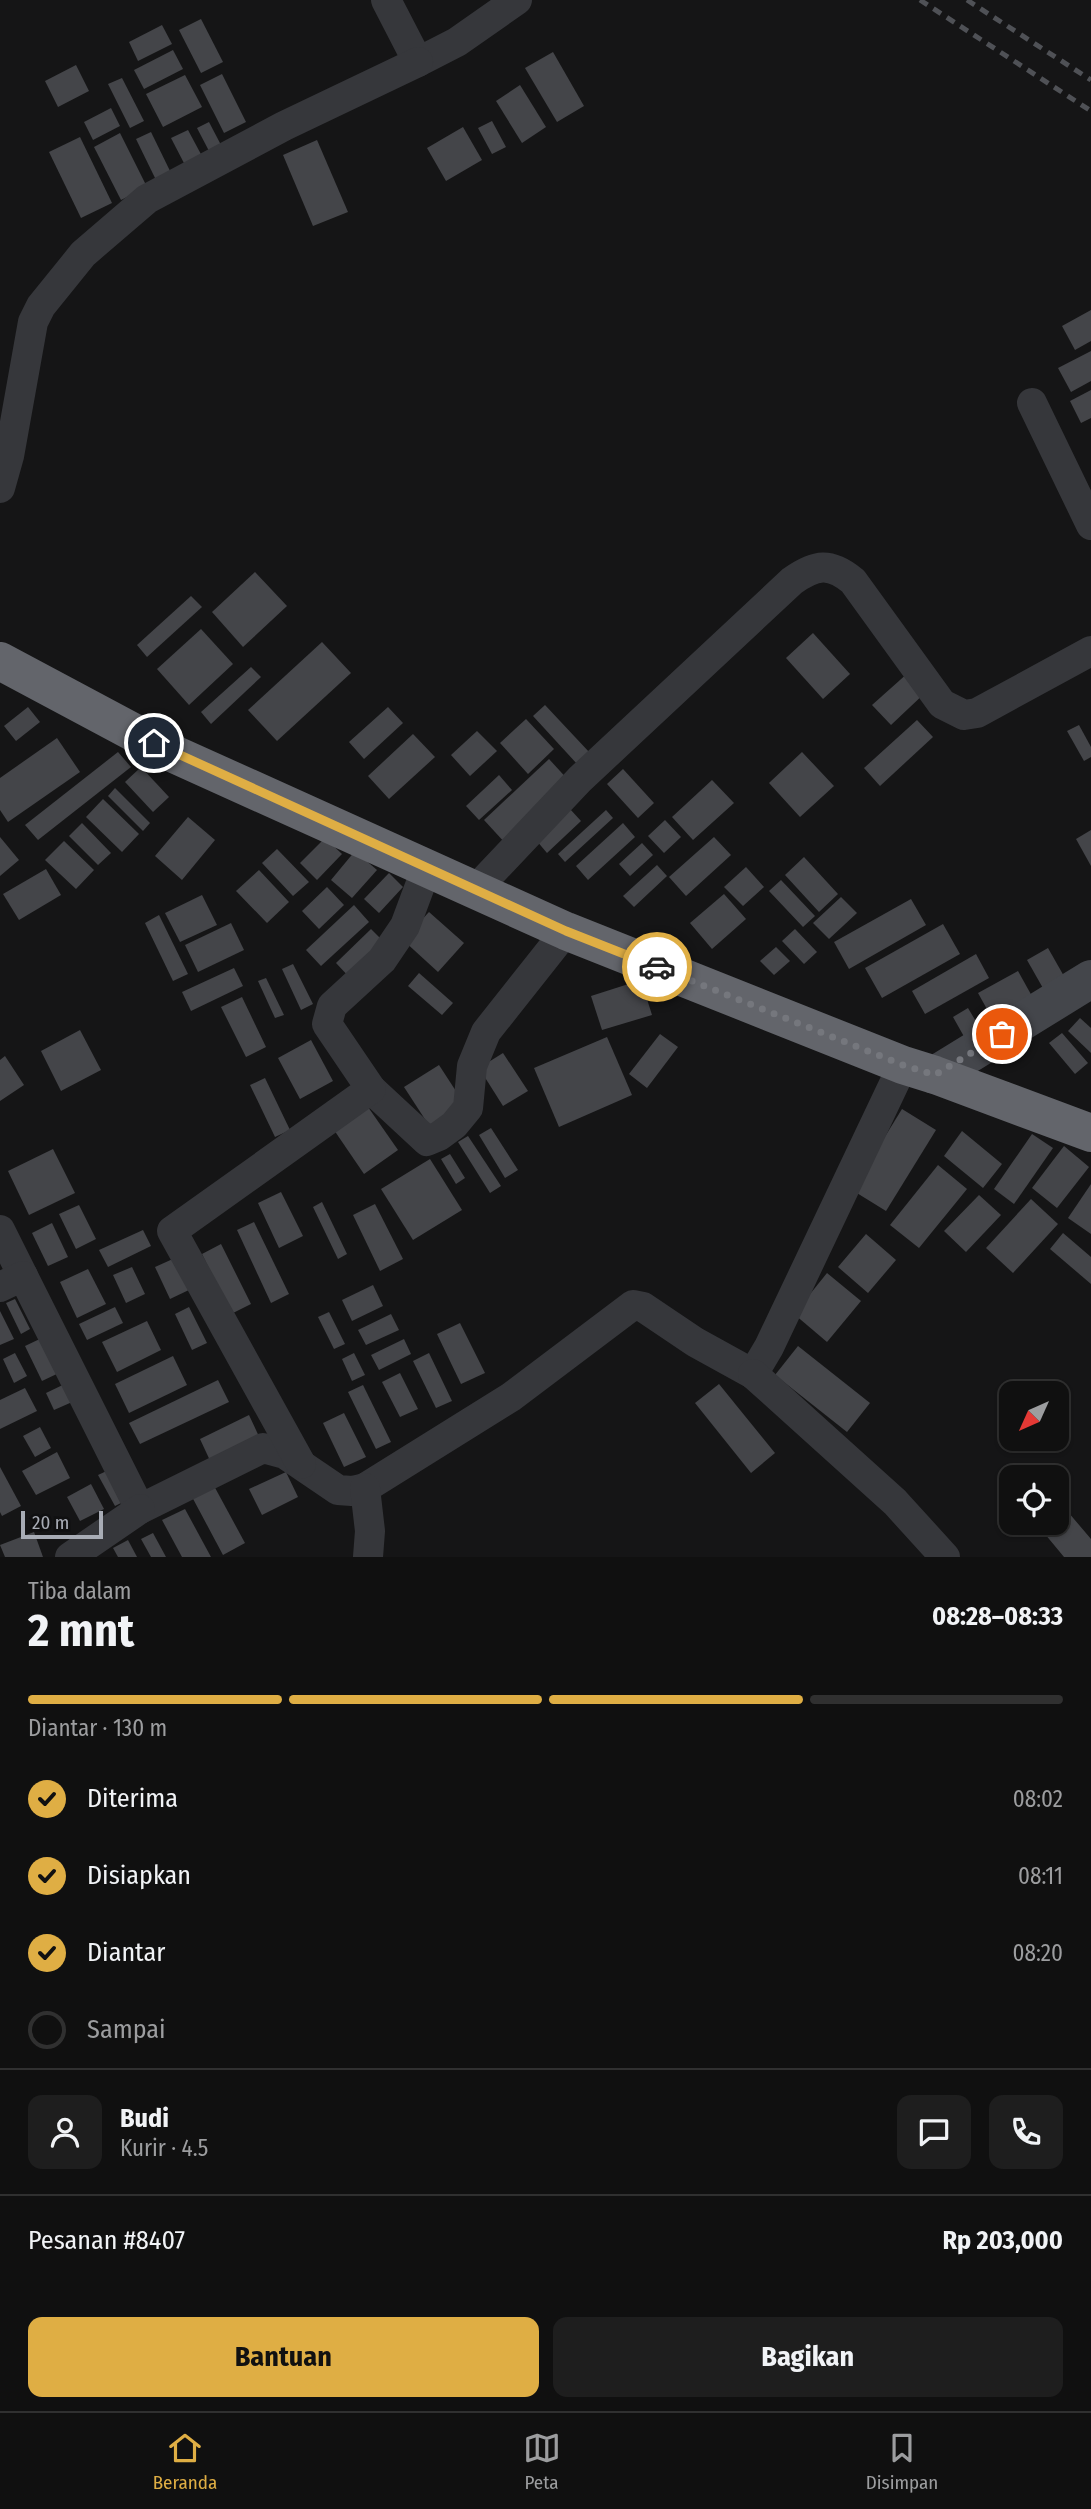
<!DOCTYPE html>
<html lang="id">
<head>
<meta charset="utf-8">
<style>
  body { margin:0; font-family:"Fira Sans Condensed",sans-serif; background:#1e1e1e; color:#f1f3f6; height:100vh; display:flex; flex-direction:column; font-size:26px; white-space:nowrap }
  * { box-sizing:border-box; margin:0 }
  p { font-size:23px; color:#9c9d9f }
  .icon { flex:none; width:38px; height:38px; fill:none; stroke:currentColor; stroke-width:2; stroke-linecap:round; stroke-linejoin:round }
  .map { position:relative; height:1557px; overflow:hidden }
  .panel { display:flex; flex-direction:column; background:#101010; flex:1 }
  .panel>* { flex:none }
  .needle { width:46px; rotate:225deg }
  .controls { position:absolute; left:999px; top:1381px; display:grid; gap:14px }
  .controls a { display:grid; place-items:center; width:70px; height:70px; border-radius:14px; background:#101010; box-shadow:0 2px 5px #0004,0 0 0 2px #303030; font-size:35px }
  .scale { position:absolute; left:21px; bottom:18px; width:82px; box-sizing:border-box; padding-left:7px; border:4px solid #a8acb5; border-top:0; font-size:19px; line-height:24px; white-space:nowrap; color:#a8acb5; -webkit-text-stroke:5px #101011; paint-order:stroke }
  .pin { position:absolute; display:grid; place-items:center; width:60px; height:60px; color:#fff; margin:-30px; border:4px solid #fff; border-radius:50%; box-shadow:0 2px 7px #0007 }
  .courier { position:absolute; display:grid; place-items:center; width:70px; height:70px; margin:-35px; border:5px solid #dfae44; border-radius:50%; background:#fff; color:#222; box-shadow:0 2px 9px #0007 }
  .head em { font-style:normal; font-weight:700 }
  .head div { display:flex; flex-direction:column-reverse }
  .head { display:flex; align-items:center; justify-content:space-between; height:119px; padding:0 28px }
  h1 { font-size:46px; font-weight:700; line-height:52px }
  .bar { display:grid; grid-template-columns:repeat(4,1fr); gap:10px 7px; align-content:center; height:84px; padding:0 28px }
  .bar i { height:9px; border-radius:5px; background:#303030 }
  .bar .current { background:#dfae44 }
  .bar p { grid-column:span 4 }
  .line { display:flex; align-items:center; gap:18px; padding:0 28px; border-top:2px solid #303030 }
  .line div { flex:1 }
  .round { display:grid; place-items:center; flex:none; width:74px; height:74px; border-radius:14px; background:#1e1e1e }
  ol { padding:0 28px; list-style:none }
  li { display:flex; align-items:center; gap:21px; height:77px }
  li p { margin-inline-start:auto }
  li .icon { padding:7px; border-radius:50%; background:#dfae44; color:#111; stroke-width:4 }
  li:last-child { color:#9c9d9f }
  li i { width:38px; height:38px; border:4px solid #303030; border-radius:50% }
  .action { display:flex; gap:14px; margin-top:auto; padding:14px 28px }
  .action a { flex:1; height:80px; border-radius:14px; background:#dfae44; color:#111; font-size:28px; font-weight:700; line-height:80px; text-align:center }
  .action a+a { background:#1e1e1e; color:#f1f3f6 }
  .tab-bar { display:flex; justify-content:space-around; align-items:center; height:98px; border-top:2px solid #303030; background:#101010; font-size:19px; color:#9c9d9f }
  .tab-bar a { display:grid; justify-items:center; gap:4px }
  .tab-bar .current { color:#dfae44 }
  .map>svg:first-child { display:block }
  .building { fill:#444549 }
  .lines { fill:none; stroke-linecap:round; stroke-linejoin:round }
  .street { stroke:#36373b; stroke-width:30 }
  .secondary { stroke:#44464b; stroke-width:38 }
  .highway { stroke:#63656b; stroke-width:38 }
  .rail { stroke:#4f5156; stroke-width:5; stroke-dasharray:9 7; stroke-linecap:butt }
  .done { stroke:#75777d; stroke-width:7; stroke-dasharray:0 12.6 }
  .route { stroke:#dfae44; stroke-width:9 }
</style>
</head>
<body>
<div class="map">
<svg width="1091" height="1557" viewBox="0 0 1091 1557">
  <rect width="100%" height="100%" fill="#151516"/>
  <!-- building -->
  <g class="building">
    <polygon points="201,19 223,62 201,73 179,30"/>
    <polygon points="162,25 172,44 138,61 129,42"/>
    <polygon points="173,50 183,69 144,89 134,70"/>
    <polygon points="553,52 584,106 557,122 525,68"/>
    <polygon points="76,65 89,91 58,107 45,81"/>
    <polygon points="222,74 246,122 224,133 200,85"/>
    <polygon points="185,75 202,107 163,127 146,94"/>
    <polygon points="122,78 144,121 130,128 108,84"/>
    <polygon points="520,85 546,127 522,143 496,101"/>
    <polygon points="111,108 120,126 93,140 84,122"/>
    <polygon points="492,121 506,147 492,154 478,128"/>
    <polygon points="209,122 221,145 209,151 197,128"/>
    <polygon points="463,127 482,160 446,181 427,148"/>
    <polygon points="188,130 203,158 186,167 171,138"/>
    <polygon points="151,132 171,173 156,180 136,139"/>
    <polygon points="120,133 147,187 121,200 94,147"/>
    <polygon points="80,137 112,203 81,218 49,152"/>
    <polygon points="317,140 348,212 313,226 283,155"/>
    <polygon points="1091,310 1091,341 1075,350 1062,326"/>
    <polygon points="1091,351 1091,381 1071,392 1058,368"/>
    <polygon points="1091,390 1091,418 1081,423 1070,401"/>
    <polygon points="255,572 287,606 243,647 212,612"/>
    <polygon points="191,596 202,607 147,657 137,645"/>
    <polygon points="201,629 233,664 189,705 157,669"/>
    <polygon points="813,633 850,674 823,699 786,658"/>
    <polygon points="322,642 351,673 277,741 248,710"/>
    <polygon points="251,667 261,677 211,724 201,712"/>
    <polygon points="909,672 927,691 891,725 872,705"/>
    <polygon points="545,705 590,753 578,765 533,716"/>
    <polygon points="28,707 40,722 16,741 4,726"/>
    <polygon points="388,707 403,723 364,759 349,742"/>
    <polygon points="526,719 554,749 528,774 500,743"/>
    <polygon points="917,720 933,737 880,786 864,768"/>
    <polygon points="1079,725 1091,747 1091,757 1084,761 1067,731"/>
    <polygon points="477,731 497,751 470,776 451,755"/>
    <polygon points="413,734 435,757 389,799 368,776"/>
    <polygon points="57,738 80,772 8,822 0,810 0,778"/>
    <polygon points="118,752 131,767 38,840 25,825"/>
    <polygon points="802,752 834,786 800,817 769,783"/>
    <polygon points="549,759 571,783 506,844 484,820"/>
    <polygon points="141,767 169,797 153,812 125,782"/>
    <polygon points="623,769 654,803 638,818 607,784"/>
    <polygon points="499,775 512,790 479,820 466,806"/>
    <polygon points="712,780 734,803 693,840 672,817"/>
    <polygon points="115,788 150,823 143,831 108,796"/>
    <polygon points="103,799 139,834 122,852 86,817"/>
    <polygon points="570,809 581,821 547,853 536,840"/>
    <polygon points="606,810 613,818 565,862 558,854"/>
    <polygon points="188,817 215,840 182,880 155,856"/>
    <polygon points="665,820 681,837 664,853 648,836"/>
    <polygon points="82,823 111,853 98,865 69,836"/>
    <polygon points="623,823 635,837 588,880 576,866"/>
    <polygon points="1091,830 1091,866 1076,839"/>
    <polygon points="0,837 19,860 0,876"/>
    <polygon points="714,837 731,855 686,896 669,877"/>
    <polygon points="325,838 342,854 317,880 300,863"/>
    <polygon points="64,841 94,870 76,889 45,860"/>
    <polygon points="642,843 653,855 630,876 619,864"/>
    <polygon points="277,849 309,882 293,896 262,863"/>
    <polygon points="355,851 377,870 352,898 331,880"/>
    <polygon points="804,857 838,894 819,912 785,875"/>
    <polygon points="657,865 667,876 634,907 623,896"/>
    <polygon points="746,867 764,887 743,906 724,887"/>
    <polygon points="46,869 61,895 19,920 3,894"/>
    <polygon points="259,870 289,902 267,923 236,891"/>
    <polygon points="389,873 403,887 379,913 364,899"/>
    <polygon points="781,880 815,916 803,927 769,891"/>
    <polygon points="327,887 344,905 319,929 302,911"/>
    <polygon points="724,894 746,919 712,949 690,923"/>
    <polygon points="202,895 217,925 180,942 165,913"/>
    <polygon points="841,897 857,913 829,939 813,923"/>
    <polygon points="911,899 926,925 849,969 834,942"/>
    <polygon points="354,905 369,922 321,966 306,950"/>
    <polygon points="429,912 464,943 438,972 403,940"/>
    <polygon points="159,915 188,974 173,981 145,923"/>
    <polygon points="231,923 244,950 198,972 185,945"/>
    <polygon points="943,924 960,954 882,998 865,968"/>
    <polygon points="371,929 387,945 352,980 336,963"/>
    <polygon points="795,929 817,952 804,964 782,941"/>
    <polygon points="776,947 790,961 774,975 760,961"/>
    <polygon points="1048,948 1069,985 1048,997 1027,960"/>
    <polygon points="976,954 989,978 925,1014 912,991"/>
    <polygon points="293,964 313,1004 301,1010 282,969"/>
    <polygon points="234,968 243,986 191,1011 182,992"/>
    <polygon points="1018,971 1038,1007 998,1029 978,993"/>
    <polygon points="419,973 453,1003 442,1015 408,986"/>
    <polygon points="266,978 284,1015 275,1018 258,981"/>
    <polygon points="641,980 652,1015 602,1030 591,996"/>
    <polygon points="242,997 266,1047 246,1057 221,1007"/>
    <polygon points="968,1008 987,1040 971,1049 953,1017"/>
    <polygon points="1080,1018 1091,1028 1091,1053 1068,1031"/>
    <polygon points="80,1030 101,1070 61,1091 41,1051"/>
    <polygon points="1062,1033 1088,1063 1075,1074 1049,1043"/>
    <polygon points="660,1034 678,1047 647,1088 629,1074"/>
    <polygon points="607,1037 632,1095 559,1127 534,1068"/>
    <polygon points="311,1040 333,1081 300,1099 278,1058"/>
    <polygon points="503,1053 528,1091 503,1106 479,1068"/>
    <polygon points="5,1056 24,1085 0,1101 0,1060"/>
    <polygon points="439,1065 465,1105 430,1127 404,1087"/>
    <polygon points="265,1078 290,1130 275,1137 250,1085"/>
    <polygon points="368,1107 398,1150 364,1174 334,1130"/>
    <polygon points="902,1109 936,1130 886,1211 852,1190"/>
    <polygon points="491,1128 518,1170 505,1178 479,1135"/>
    <polygon points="962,1131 1002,1164 983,1188 944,1156"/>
    <polygon points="1032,1134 1053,1148 1014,1204 994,1189"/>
    <polygon points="468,1136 501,1186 490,1193 458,1142"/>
    <polygon points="1064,1146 1089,1167 1057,1208 1032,1188"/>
    <polygon points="53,1149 75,1193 29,1215 8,1171"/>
    <polygon points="450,1154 465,1178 456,1184 441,1159"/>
    <polygon points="430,1159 462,1210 413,1240 381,1189"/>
    <polygon points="938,1165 967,1189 919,1248 890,1225"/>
    <polygon points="1091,1184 1091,1234 1068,1218"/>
    <polygon points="281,1192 303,1236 279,1248 258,1203"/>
    <polygon points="979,1195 1001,1215 966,1252 944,1231"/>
    <polygon points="1031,1199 1058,1224 1013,1273 986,1248"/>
    <polygon points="322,1202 347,1254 338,1259 313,1207"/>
    <polygon points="375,1204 403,1259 380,1271 353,1215"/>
    <polygon points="79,1205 96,1239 76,1249 59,1214"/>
    <polygon points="254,1222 289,1294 271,1303 237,1230"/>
    <polygon points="52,1223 68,1257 48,1266 32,1233"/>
    <polygon points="143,1230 151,1246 108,1267 99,1250"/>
    <polygon points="1063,1233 1091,1257 1091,1284 1050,1249"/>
    <polygon points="866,1234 896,1260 868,1293 838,1267"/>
    <polygon points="221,1244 251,1304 231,1314 202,1254"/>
    <polygon points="175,1258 191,1289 170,1299 155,1267"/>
    <polygon points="132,1267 145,1294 126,1303 113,1275"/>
    <polygon points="88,1269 106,1304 77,1318 60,1282"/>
    <polygon points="827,1273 861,1301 827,1342 794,1314"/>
    <polygon points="373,1285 383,1306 352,1321 342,1300"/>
    <polygon points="15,1299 30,1329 21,1334 6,1303"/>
    <polygon points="115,1307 123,1323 87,1340 79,1324"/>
    <polygon points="189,1307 207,1343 192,1350 175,1314"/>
    <polygon points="0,1311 14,1339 0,1345"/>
    <polygon points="329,1312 345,1344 334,1349 318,1317"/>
    <polygon points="391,1314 399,1330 366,1345 358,1330"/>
    <polygon points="147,1321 161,1350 117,1372 102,1342"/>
    <polygon points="460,1323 485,1373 461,1384 437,1334"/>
    <polygon points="46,1336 63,1371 42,1381 25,1346"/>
    <polygon points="404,1339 411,1354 379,1370 371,1355"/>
    <polygon points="798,1346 870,1403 847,1432 775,1375"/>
    <polygon points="15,1353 27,1376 14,1383 3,1359"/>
    <polygon points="354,1353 365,1375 352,1381 342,1359"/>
    <polygon points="429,1353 452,1401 436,1408 413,1361"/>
    <polygon points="173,1356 187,1385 129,1413 115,1384"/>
    <polygon points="400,1373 418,1409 400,1417 382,1382"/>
    <polygon points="218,1380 229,1402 140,1444 129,1423"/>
    <polygon points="71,1381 79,1399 54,1410 46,1393"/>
    <polygon points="719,1384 775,1453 751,1473 695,1403"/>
    <polygon points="363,1385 391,1442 376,1449 348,1392"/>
    <polygon points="25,1388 37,1411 0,1429 0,1400"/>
    <polygon points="344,1413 366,1457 344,1467 323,1423"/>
    <polygon points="249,1415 262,1443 213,1467 200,1439"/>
    <polygon points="40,1427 51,1448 35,1457 23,1436"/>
    <polygon points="57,1452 70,1478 36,1495 22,1471"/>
    <polygon points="0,1467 21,1506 2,1516 0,1512"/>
    <polygon points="113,1468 129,1499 115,1506 98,1475"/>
    <polygon points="286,1472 298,1497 262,1515 249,1489"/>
    <polygon points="91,1484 104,1509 80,1521 67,1497"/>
    <polygon points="213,1484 245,1543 223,1555 191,1495"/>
    <polygon points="1057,1499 1091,1539 1091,1557 1064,1557 1035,1522 1057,1522"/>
    <polygon points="185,1509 211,1557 182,1557 162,1520"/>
    <polygon points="34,1532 43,1557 5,1557 0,1545"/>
    <polygon points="153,1533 166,1557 151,1557 141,1539"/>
    <polygon points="128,1540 137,1557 118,1557 113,1548"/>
  </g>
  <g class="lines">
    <!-- street -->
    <g class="street">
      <polyline points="386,0 418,62 457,42 517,0"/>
      <polyline points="1032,403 1091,525"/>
      <polyline points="0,488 9,456 33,322 41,306 83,254 147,199 284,126 418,62"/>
      <path d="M476,889l104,-110 212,-198c24,-17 38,-19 61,0l89,123 22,11 13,-2 114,-62"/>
      <polyline points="371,1089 427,1141 439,1136 454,1125 468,1108 472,1066 486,1032 566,931"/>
      <polyline points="0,1230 23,1276"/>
      <polyline points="0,1287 23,1276 140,1509 263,1448 285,1454 338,1490 352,1491 365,1488 511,1397 633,1305 643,1307 695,1342 753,1374 769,1347 903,1065"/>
      <polyline points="753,1374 895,1502 945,1557"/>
      <polyline points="301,1464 172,1231 371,1089 327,1024 332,1006 382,960 405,926 427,867"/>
      <polyline points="365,1488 370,1531 368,1557"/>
      <polyline points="70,1557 140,1509"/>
    </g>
    <!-- secondary -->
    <polyline class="secondary" points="935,1075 1091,979"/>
    <!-- highway -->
    <polyline class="highway" points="0,661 176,755 566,931 903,1065 935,1075 1091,1133"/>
    <!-- rail -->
    <g class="rail">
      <polyline points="920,0 1091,111"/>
      <polyline points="967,0 1091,80"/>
    </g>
  </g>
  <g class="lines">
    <!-- done -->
    <polyline class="done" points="657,967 903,1065 935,1075 1002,1034"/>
    <!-- route -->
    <polyline class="route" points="154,743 566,931 657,967"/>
  </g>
</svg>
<div class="controls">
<a><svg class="needle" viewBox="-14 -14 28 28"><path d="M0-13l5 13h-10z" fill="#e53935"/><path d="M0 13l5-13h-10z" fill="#9c9d9f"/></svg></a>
<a><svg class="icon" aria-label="locate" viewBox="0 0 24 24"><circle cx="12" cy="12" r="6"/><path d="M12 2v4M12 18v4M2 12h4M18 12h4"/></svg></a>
</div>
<div class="scale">20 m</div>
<div class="pin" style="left:1002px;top:1034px;background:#ea580c"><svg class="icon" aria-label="bag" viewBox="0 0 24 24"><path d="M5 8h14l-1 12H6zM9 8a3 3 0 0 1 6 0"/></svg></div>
<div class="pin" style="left:154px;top:743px;background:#1f2937"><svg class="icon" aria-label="home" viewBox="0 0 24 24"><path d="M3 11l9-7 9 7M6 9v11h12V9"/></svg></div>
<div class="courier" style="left:657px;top:967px"><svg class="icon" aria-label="car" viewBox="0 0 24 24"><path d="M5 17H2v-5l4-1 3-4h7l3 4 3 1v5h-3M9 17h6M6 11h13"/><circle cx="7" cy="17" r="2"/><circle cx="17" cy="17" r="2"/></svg></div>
</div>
<section class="panel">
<div class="head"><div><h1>2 mnt</h1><p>Tiba dalam</p></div><em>08:28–08:33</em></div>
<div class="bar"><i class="current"></i><i class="current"></i><i class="current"></i><i></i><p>Diantar · 130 m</p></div>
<ol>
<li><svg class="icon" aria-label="check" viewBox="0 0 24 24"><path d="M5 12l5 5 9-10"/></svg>Diterima<p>08:02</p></li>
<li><svg class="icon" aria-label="check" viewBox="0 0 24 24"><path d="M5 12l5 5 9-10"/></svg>Disiapkan<p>08:11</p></li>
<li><svg class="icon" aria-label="check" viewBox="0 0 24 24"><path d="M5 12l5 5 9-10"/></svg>Diantar<p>08:20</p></li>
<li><i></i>Sampai</li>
</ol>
<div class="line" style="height:126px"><a class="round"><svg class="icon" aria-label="person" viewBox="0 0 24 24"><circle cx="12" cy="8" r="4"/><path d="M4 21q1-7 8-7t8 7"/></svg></a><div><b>Budi</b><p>Kurir · 4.5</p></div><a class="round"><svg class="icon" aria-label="chat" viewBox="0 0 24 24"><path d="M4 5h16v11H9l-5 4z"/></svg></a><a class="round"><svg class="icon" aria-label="phone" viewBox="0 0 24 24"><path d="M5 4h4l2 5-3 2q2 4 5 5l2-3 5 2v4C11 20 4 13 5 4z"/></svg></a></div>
<div class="line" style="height:91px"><div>Pesanan #8407</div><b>Rp 203,000</b></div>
<div class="action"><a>Bantuan</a><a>Bagikan</a></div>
</section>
<nav class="tab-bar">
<a class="current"><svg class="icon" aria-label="home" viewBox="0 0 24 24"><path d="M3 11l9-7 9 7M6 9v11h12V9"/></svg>Beranda</a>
<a><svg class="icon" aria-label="map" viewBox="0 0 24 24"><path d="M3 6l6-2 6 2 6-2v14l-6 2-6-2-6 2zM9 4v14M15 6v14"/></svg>Peta</a>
<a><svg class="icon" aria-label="saved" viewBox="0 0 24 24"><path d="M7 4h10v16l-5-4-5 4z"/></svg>Disimpan</a>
</nav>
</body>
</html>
